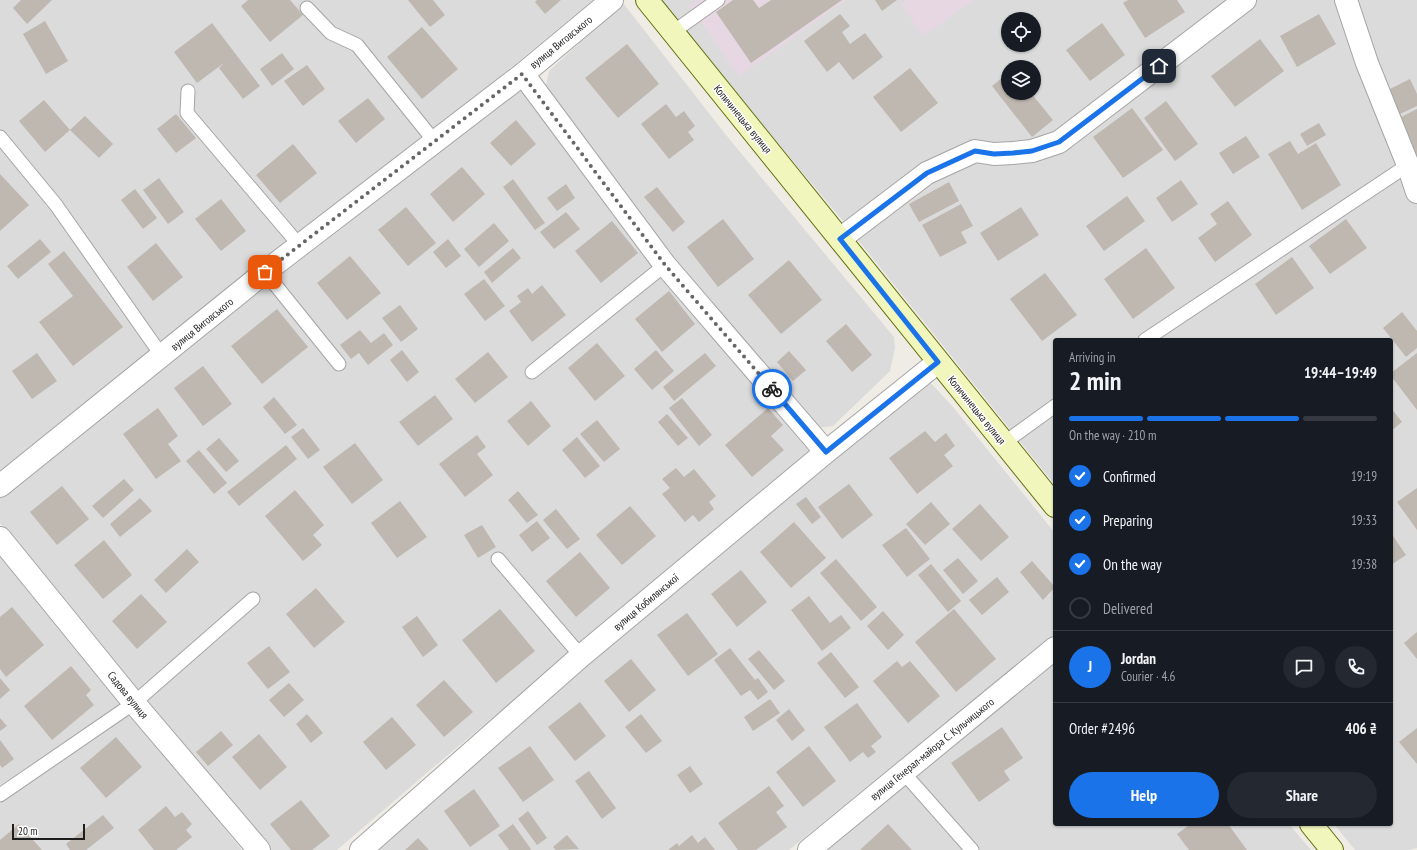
<!DOCTYPE html>
<html lang="en">
<head>
<meta charset="utf-8">
<style>
  body { margin:0; font-family:"PT Sans Narrow",sans-serif; background:#242831; color:#f1f3f6; height:100vh; display:flex; flex-direction:column; font-size:15px; white-space:nowrap }
  * { box-sizing:border-box; margin:0 }
  p { font-size:13px; color:#9ea1a6 }
  .icon { flex:none; width:22px; height:22px; fill:none; stroke:currentColor; stroke-width:2; stroke-linecap:round; stroke-linejoin:round }
  .map { position:relative; flex:1; overflow:hidden }
  .side { position:absolute; left:1053px; top:338px; width:340px; height:488px; display:flex; flex-direction:column; background:#171b24; border-radius:4px; box-shadow:0 1px 3px #0004 }
  .side>* { flex:none }
  .controls { position:absolute; left:1001px; top:12px; display:grid; gap:8px }
  .controls a { display:grid; place-items:center; width:40px; height:40px; border-radius:50%; background:#171b24; box-shadow:0 1px 3px #0004; font-size:20px }
  .scale { position:absolute; left:12px; bottom:10px; width:73px; box-sizing:border-box; padding-left:4px; border:2px solid #1e1e1e; border-top:0; font-size:11px; line-height:14px; white-space:nowrap; color:#1e1e1e; -webkit-text-stroke:3px #fff; paint-order:stroke }
  .pin { position:absolute; display:grid; place-items:center; width:34px; height:34px; color:#fff; margin:-17px; border-radius:8px; box-shadow:0 2px 6px #0006 }
  .courier { position:absolute; display:grid; place-items:center; width:40px; height:40px; margin:-20px; border:3px solid #1a73e8; border-radius:50%; background:#fff; color:#222; box-shadow:0 1px 5px #0007 }
  .summary em { font-style:normal; font-weight:800 }
  .summary div { display:flex; flex-direction:column-reverse }
  .summary { display:flex; align-items:center; justify-content:space-between; height:68px; padding:0 16px }
  h1 { font-size:26px; font-weight:800; line-height:30px }
  .bar { display:grid; grid-template-columns:repeat(4,1fr); gap:6px 4px; align-content:center; height:48px; padding:0 16px }
  .bar i { height:5px; border-radius:3px; background:#363941 }
  .bar .on { background:#1a73e8 }
  .bar p { grid-column:span 4 }
  .line { display:flex; align-items:center; gap:10px; padding:0 16px; border-top:1px solid #363941 }
  .line div { flex:1 }
  .round { display:grid; place-items:center; flex:none; width:42px; height:42px; border-radius:21px; background:#242831 }
  ol { padding:0 16px; list-style:none }
  li { display:flex; align-items:center; gap:12px; height:44px }
  li p { margin-inline-start:auto }
  li .icon { padding:4px; border-radius:50%; background:#1a73e8; color:#fff; stroke-width:4 }
  li:last-child { color:#9ea1a6 }
  li i { width:22px; height:22px; border:2px solid #363941; border-radius:50% }
  .action { display:flex; gap:8px; margin-top:auto; padding:8px 16px }
  .action a { flex:1; height:46px; border-radius:24px; background:#1a73e8; color:#fff; font-size:16px; font-weight:800; line-height:46px; text-align:center }
  .action a+a { background:#242831; color:#f1f3f6 }
  .map>svg:first-child { display:block }
  .residential { fill:#dcdbdb; fill-rule:evenodd }
  .industrial { fill:#e7d7e3 }
  .building { fill:#bfb8b1 }
  .lines { fill:none; stroke-linecap:round; stroke-linejoin:round }
  .service-casing { stroke:#a5a5a5; stroke-width:15 }
  .minor-casing { stroke:#a5a5a5; stroke-width:24 }
  .secondary-casing { stroke:#5f6f0b; stroke-width:24 }
  .service { stroke:#fff; stroke-width:13 }
  .minor { stroke:#fff; stroke-width:22 }
  .secondary { stroke:#f0f6bc; stroke-width:22 }
  .done { stroke:#676664; stroke-width:4; stroke-dasharray:0 7.2 }
  .route { stroke:#1a73e8; stroke-width:5 }
  .labels { text-anchor:middle; dominant-baseline:central; stroke-width:3; stroke-linejoin:round; paint-order:stroke }
  .street-label { font-size:11px; fill:#1e1e1e; stroke:#fff }
</style>
</head>
<body>
<div class="map">
<svg width="1417" height="850" viewBox="0 0 1417 850">
  <rect width="100%" height="100%" fill="#efece5"/>
  <!-- residential -->
  <g class="residential">
    <polygon points="0,0 593,0 434,131 0,475"/>
    <path d="M662,0h755v848l-8,2h-54l-21,-26h57v-484h-336v145l-217,-270 -118,-141zM1008,19h26v26h-26zM1008,67h26v26h-26z"/>
    <polygon points="623,3 726,135 894,337 895,348 890,371 833,426 818,428 670,262 545,90 549,71"/>
    <polygon points="520,85 814,448 436,765 337,850 266,850 0,523 0,491 327,240 434,156"/>
    <polygon points="929,381 953,407 1055,533 1055,634 789,850 371,850 498,739"/>
    <polygon points="0,553 102,676 242,850 0,850"/>
    <polygon points="1055,659 1055,824 1289,824 1311,850 824,850"/>
  </g>
  <!-- industrial -->
  <g class="industrial">
    <polygon points="698,0 846,0 739,76 690,6"/>
    <polygon points="907,0 974,0 923,36 901,4"/>
  </g>
  <!-- building -->
  <g class="building">
    <polygon points="21,0 52,0 27,24 13,8"/>
    <polygon points="248,0 290,0 303,15 270,42 241,6"/>
    <polygon points="408,0 433,0 445,15 430,27"/>
    <polygon points="537,0 561,0 545,14 535,2"/>
    <polygon points="733,0 753,0 759,8 771,0 842,0 751,63 716,12"/>
    <polygon points="875,0 897,0 882,11"/>
    <polygon points="1128,0 1177,0 1185,12 1145,38 1123,3"/>
    <polygon points="840,14 850,26 842,32 850,44 865,33 883,57 853,80 839,62 827,72 804,41"/>
    <polygon points="1319,14 1336,44 1297,67 1280,36"/>
    <polygon points="45,21 68,61 46,74 23,34"/>
    <polygon points="212,23 260,86 243,99 219,68 224,63 197,83 174,52"/>
    <polygon points="1102,23 1125,55 1090,81 1066,50"/>
    <polygon points="422,27 458,69 422,99 387,57"/>
    <polygon points="1260,39 1284,71 1235,107 1211,76"/>
    <polygon points="627,44 659,84 618,118 585,78"/>
    <polygon points="282,53 294,69 272,86 260,69"/>
    <polygon points="307,65 325,89 303,106 284,81"/>
    <polygon points="910,68 938,103 901,132 873,97"/>
    <polygon points="1008,73 1008,93 1031,93 1053,120 1032,137 992,86"/>
    <polygon points="1410,79 1417,94 1417,106 1400,114 1388,90"/>
    <polygon points="368,98 385,119 356,143 338,121"/>
    <polygon points="44,100 70,130 45,152 19,121"/>
    <polygon points="1166,101 1198,144 1175,161 1144,118"/>
    <polygon points="666,104 676,117 684,111 695,126 688,132 694,140 669,159 641,124"/>
    <polygon points="1132,108 1163,150 1123,178 1093,137"/>
    <polygon points="1417,109 1417,159 1397,119"/>
    <polygon points="176,114 196,138 176,153 157,129"/>
    <polygon points="85,116 113,144 99,158 70,130"/>
    <polygon points="516,120 536,144 511,166 490,143"/>
    <polygon points="1319,123 1326,135 1307,146 1300,134"/>
    <polygon points="1246,136 1260,157 1233,174 1219,153"/>
    <polygon points="1290,141 1298,154 1316,143 1341,185 1302,210 1268,154"/>
    <polygon points="293,144 317,173 280,203 256,175"/>
    <polygon points="462,167 485,194 453,222 430,194"/>
    <polygon points="0,174 29,205 0,231"/>
    <polygon points="159,178 184,212 168,224 143,190"/>
    <polygon points="513,179 545,223 535,230 503,187"/>
    <polygon points="1181,180 1198,204 1172,222 1156,198"/>
    <polygon points="949,182 959,201 919,222 909,204"/>
    <polygon points="566,184 575,198 557,211 547,198"/>
    <polygon points="657,187 685,222 673,232 644,197"/>
    <polygon points="135,189 157,218 143,229 121,200"/>
    <polygon points="1127,196 1145,221 1104,251 1086,226"/>
    <polygon points="221,199 246,231 221,251 195,219"/>
    <polygon points="1228,201 1252,235 1215,262 1198,238 1217,224 1210,214"/>
    <polygon points="961,204 973,226 961,232 967,243 940,257 922,225"/>
    <polygon points="406,207 436,243 408,266 378,230"/>
    <polygon points="1021,207 1039,235 998,261 980,233"/>
    <polygon points="566,212 580,229 554,249 540,232"/>
    <polygon points="723,219 754,259 718,287 687,247"/>
    <polygon points="1346,219 1367,248 1330,274 1309,246"/>
    <polygon points="612,221 638,253 601,283 575,251"/>
    <polygon points="494,223 509,241 479,267 464,249"/>
    <polygon points="40,239 51,252 18,279 7,266"/>
    <polygon points="448,239 461,256 446,268 433,252"/>
    <polygon points="156,243 183,277 153,301 127,267"/>
    <polygon points="513,248 521,258 492,283 484,272"/>
    <polygon points="1146,248 1175,288 1133,319 1104,279"/>
    <polygon points="64,251 123,327 73,366 39,322 73,296 48,264"/>
    <polygon points="350,256 381,293 347,320 317,283"/>
    <polygon points="1292,257 1314,288 1276,315 1255,284"/>
    <polygon points="789,260 822,300 781,334 748,295"/>
    <polygon points="1045,273 1077,315 1042,341 1010,299"/>
    <polygon points="484,279 505,306 485,321 464,294"/>
    <polygon points="542,285 566,315 532,342 509,311 521,302 517,296 528,288 532,294"/>
    <polygon points="669,291 695,324 662,352 635,319"/>
    <polygon points="400,305 418,329 401,342 382,318"/>
    <polygon points="277,309 308,347 262,384 231,346"/>
    <polygon points="1402,312 1417,331 1417,348 1406,357 1383,328"/>
    <polygon points="846,324 872,355 852,372 826,341"/>
    <polygon points="360,330 371,343 384,333 393,345 368,365 359,353 351,359 340,345"/>
    <polygon points="597,343 625,376 595,401 568,368"/>
    <polygon points="402,350 419,372 407,382 390,360"/>
    <polygon points="656,350 674,371 652,390 634,369"/>
    <polygon points="789,351 806,370 793,381 777,362"/>
    <polygon points="488,352 508,377 475,403 455,379"/>
    <polygon points="37,353 57,381 32,399 12,371"/>
    <polygon points="705,353 716,366 674,401 663,387"/>
    <polygon points="1417,353 1417,410 1391,376 1391,373"/>
    <polygon points="203,366 232,404 203,426 174,388"/>
    <polygon points="435,395 453,419 418,446 399,422"/>
    <polygon points="274,397 297,425 285,434 263,407"/>
    <polygon points="682,398 712,435 699,446 669,408"/>
    <polygon points="531,401 551,426 528,446 507,421"/>
    <polygon points="158,408 178,436 168,444 181,461 156,479 123,434"/>
    <polygon points="768,408 783,425 771,436 784,450 752,477 725,445"/>
    <polygon points="1391,408 1402,422 1391,431"/>
    <polygon points="667,414 688,438 678,446 658,422"/>
    <polygon points="597,420 620,449 604,462 580,434"/>
    <polygon points="303,428 320,450 308,459 291,437"/>
    <polygon points="925,431 935,442 946,433 955,446 944,455 953,466 917,494 889,458"/>
    <polygon points="477,435 486,447 477,454 493,475 465,497 439,464"/>
    <polygon points="577,437 600,466 585,478 562,450"/>
    <polygon points="219,438 239,461 226,472 206,449"/>
    <polygon points="355,443 383,480 352,504 323,467"/>
    <polygon points="286,445 297,459 239,506 227,492"/>
    <polygon points="199,450 227,483 214,494 186,461"/>
    <polygon points="676,468 684,477 694,469 716,496 709,502 714,509 699,522 693,515 685,522 662,494 670,488 662,479"/>
    <polygon points="124,479 134,490 103,518 92,506"/>
    <polygon points="849,484 873,515 842,539 818,507"/>
    <polygon points="62,486 89,519 57,545 30,512"/>
    <polygon points="1417,488 1417,530 1397,502"/>
    <polygon points="295,490 324,525 313,535 322,545 303,561 265,516"/>
    <polygon points="518,491 538,515 527,523 508,500"/>
    <polygon points="806,497 821,517 812,524 796,504"/>
    <polygon points="140,498 152,511 120,537 110,524"/>
    <polygon points="400,501 427,537 397,558 371,523"/>
    <polygon points="931,502 950,524 925,545 906,524"/>
    <polygon points="980,504 1009,537 981,561 952,529"/>
    <polygon points="630,506 656,536 622,565 596,535"/>
    <polygon points="556,509 580,539 567,549 543,520"/>
    <polygon points="537,521 550,538 532,552 519,535"/>
    <polygon points="794,522 826,558 791,588 760,552"/>
    <polygon points="482,525 496,547 478,558 464,535"/>
    <polygon points="906,528 930,559 907,577 882,545"/>
    <polygon points="1391,533 1406,555 1391,565"/>
    <polygon points="104,540 132,575 103,599 74,565"/>
    <polygon points="187,549 199,562 166,593 154,580"/>
    <polygon points="580,552 610,588 576,617 546,581"/>
    <polygon points="958,558 978,581 963,594 943,570"/>
    <polygon points="836,559 877,607 861,621 820,573"/>
    <polygon points="1032,561 1055,587 1043,600 1020,572"/>
    <polygon points="931,564 961,601 948,612 918,575"/>
    <polygon points="741,570 767,602 737,627 711,594"/>
    <polygon points="997,577 1009,592 982,615 969,600"/>
    <polygon points="316,588 345,622 314,648 286,614"/>
    <polygon points="141,594 167,622 137,649 112,621"/>
    <polygon points="809,596 830,623 841,615 851,628 822,651 791,610"/>
    <polygon points="12,607 44,645 6,677 0,669 0,617"/>
    <polygon points="500,609 535,651 496,683 462,640"/>
    <polygon points="954,609 996,659 956,692 915,642"/>
    <polygon points="883,611 904,635 888,650 867,626"/>
    <polygon points="687,613 718,654 688,676 657,635"/>
    <polygon points="417,616 438,645 423,657 402,627"/>
    <polygon points="1417,632 1417,659 1404,643"/>
    <polygon points="269,646 290,672 268,689 247,663"/>
    <polygon points="730,648 755,680 758,678 768,692 758,700 750,690 741,696 714,660"/>
    <polygon points="759,650 785,681 774,690 748,659"/>
    <polygon points="831,652 859,687 845,698 817,663"/>
    <polygon points="631,659 656,690 629,712 604,681"/>
    <polygon points="897,661 902,667 910,661 940,696 908,723 873,681"/>
    <polygon points="71,666 91,690 86,695 94,705 52,740 24,706"/>
    <polygon points="0,678 10,690 0,699"/>
    <polygon points="444,680 473,712 444,737 416,705"/>
    <polygon points="289,683 304,700 284,717 269,700"/>
    <polygon points="770,699 780,713 753,731 744,717"/>
    <polygon points="580,702 606,736 575,761 548,727"/>
    <polygon points="857,703 882,737 871,746 876,752 868,758 863,752 850,762 824,727"/>
    <polygon points="789,709 805,730 792,741 776,720"/>
    <polygon points="307,714 323,733 311,743 296,724"/>
    <polygon points="641,714 662,741 646,753 625,727"/>
    <polygon points="392,717 416,745 386,770 363,742"/>
    <polygon points="0,718 7,726 0,731"/>
    <polygon points="1002,727 1023,758 1004,771 1010,780 979,802 951,763"/>
    <polygon points="1417,728 1417,764 1399,742"/>
    <polygon points="221,731 233,745 208,766 196,752"/>
    <polygon points="259,734 287,767 260,790 232,757"/>
    <polygon points="116,737 142,767 106,798 80,768"/>
    <polygon points="0,740 14,759 2,768 0,765"/>
    <polygon points="530,746 554,780 523,802 498,768"/>
    <polygon points="809,746 836,781 803,807 776,772"/>
    <polygon points="690,766 703,784 690,793 677,775"/>
    <polygon points="589,771 616,808 602,819 575,781"/>
    <polygon points="769,786 784,806 776,812 787,827 756,850 738,850 718,823"/>
    <polygon points="474,789 500,826 470,847 444,811"/>
    <polygon points="301,800 330,836 312,850 291,850 270,824"/>
    <polygon points="166,806 175,817 182,812 192,824 186,830 192,837 176,850 154,850 138,830"/>
    <polygon points="528,811 547,838 537,845 518,819"/>
    <polygon points="103,815 114,828 86,850 70,850 66,844"/>
    <polygon points="19,824 42,850 0,850 0,840"/>
    <polygon points="513,824 531,849 530,850 509,850 498,835"/>
    <polygon points="888,824 912,850 860,850"/>
    <polygon points="1191,824 1228,824 1247,850 1189,850 1177,834"/>
    <polygon points="567,835 579,849 556,850 553,847"/>
    <polygon points="692,835 698,843 705,837 715,850 668,850 677,843 679,846"/>
    <polygon points="418,838 429,850 405,850"/>
  </g>
  <g class="lines">
    <!-- service casing -->
    <g class="service-casing">
      <g id="service">
        <polyline points="307,8 331,33 357,45 435,142"/>
        <polyline points="673,32 718,0"/>
        <polyline points="188,91 187,113 300,246"/>
        <polyline points="0,137 56,205 162,356"/>
        <polyline points="265,272 339,364"/>
        <polyline points="1145,340 1408,165"/>
        <polyline points="532,372 665,265"/>
        <polyline points="1004,443 1055,406"/>
        <polyline points="498,559 581,656"/>
        <polyline points="903,772 972,850"/>
        <polyline points="0,795 134,703 253,599"/>
      </g>
    </g>
    <!-- minor casing -->
    <g class="minor-casing">
      <g id="minor">
        <polyline points="1346,0 1367,63 1408,165 1417,192"/>
        <polyline points="523,74 665,265 826,452"/>
        <polyline points="840,239 927,173 975,151 994,154 1013,153 1032,151 1059,142 1245,0"/>
        <polyline points="0,486 265,272 523,74 612,0"/>
        <polyline points="0,538 134,703 259,850"/>
        <polyline points="361,850 581,656 826,452 938,362"/>
        <polyline points="809,850 1055,648"/>
      </g>
    </g>
    <!-- secondary casing -->
    <g class="secondary-casing">
      <g id="secondary">
        <polyline points="647,0 1055,506"/>
        <polyline points="1311,824 1332,850"/>
      </g>
    </g>
    <!-- service -->
    <use href="#service" class="service"/>
    <!-- minor -->
    <use href="#minor" class="minor"/>
    <!-- secondary -->
    <use href="#secondary" class="secondary"/>
  </g>
  <g class="lines">
    <!-- done -->
    <polyline class="done" points="265,272 522,74 665,265 772,389"/>
    <!-- route -->
    <polyline class="route" points="772,389 826,452 938,362 840,239 927,173 975,151 994,154 1013,153 1032,151 1059,142 1159,66"/>
  </g>
  <g class="labels">
    <!-- street labels -->
    <g class="street-label">
      <text transform="translate(561 42) rotate(-39)">вулиця Виговського</text>
      <text transform="translate(743 119) rotate(51)">Копичинецька вулиця</text>
      <text transform="translate(202 324) rotate(-39)">вулиця Виговського</text>
      <text transform="translate(977 410) rotate(51)">Копичинецька вулиця</text>
      <text transform="translate(646 602) rotate(-40)">вулиця Кобилянської</text>
      <text transform="translate(128 695) rotate(51)">Садова вулиця</text>
      <text transform="translate(932 749) rotate(-39)">вулиця Генерал-майора С. Кульчицького</text>
    </g>
  </g>
</svg>
<div class="controls">
<a><svg class="icon" aria-label="locate" viewBox="0 0 24 24"><circle cx="12" cy="12" r="6"/><path d="M12 2v4M12 18v4M2 12h4M18 12h4"/></svg></a>
<a><svg class="icon" aria-label="layers" viewBox="0 0 24 24"><path d="M12 4l9 5-9 5-9-5zM3 14l9 5 9-5"/></svg></a>
</div>
<div class="scale">20 m</div>
<div class="pin" style="left:265px;top:272px;background:#ea580c"><svg class="icon" aria-label="bag" viewBox="0 0 24 24"><path d="M5 8h14l-1 12H6zM9 8a3 3 0 0 1 6 0"/></svg></div>
<div class="pin" style="left:1159px;top:66px;background:#1f2937"><svg class="icon" aria-label="home" viewBox="0 0 24 24"><path d="M3 11l9-7 9 7M6 9v11h12V9"/></svg></div>
<div class="courier" style="left:772px;top:389px"><svg class="icon" aria-label="bike" viewBox="0 0 24 24"><circle cx="6" cy="16" r="4"/><circle cx="18" cy="16" r="4"/><path d="M6 16l4-8h5l3 8M10 8l3 8H6M13 5h3"/></svg></div>
<section class="side">
<div class="summary"><div><h1>2 min</h1><p>Arriving in</p></div><em>19:44–19:49</em></div>
<div class="bar"><i class="on"></i><i class="on"></i><i class="on"></i><i></i><p>On the way · 210 m</p></div>
<ol>
<li><svg class="icon" aria-label="check" viewBox="0 0 24 24"><path d="M5 12l5 5 9-10"/></svg>Confirmed<p>19:19</p></li>
<li><svg class="icon" aria-label="check" viewBox="0 0 24 24"><path d="M5 12l5 5 9-10"/></svg>Preparing<p>19:33</p></li>
<li><svg class="icon" aria-label="check" viewBox="0 0 24 24"><path d="M5 12l5 5 9-10"/></svg>On the way<p>19:38</p></li>
<li><i></i>Delivered</li>
</ol>
<div class="line" style="height:72px"><b class="round" style="background:#1a73e8;color:#fff">J</b><div><b>Jordan</b><p>Courier · 4.6</p></div><a class="round"><svg class="icon" aria-label="chat" viewBox="0 0 24 24"><path d="M4 5h16v11H9l-5 4z"/></svg></a><a class="round"><svg class="icon" aria-label="phone" viewBox="0 0 24 24"><path d="M5 4h4l2 5-3 2q2 4 5 5l2-3 5 2v4C11 20 4 13 5 4z"/></svg></a></div>
<div class="line" style="height:52px"><div>Order #2496</div><b>406 ₴</b></div>
<div class="action"><a>Help</a><a>Share</a></div>
</section>
</div>
</body>
</html>
